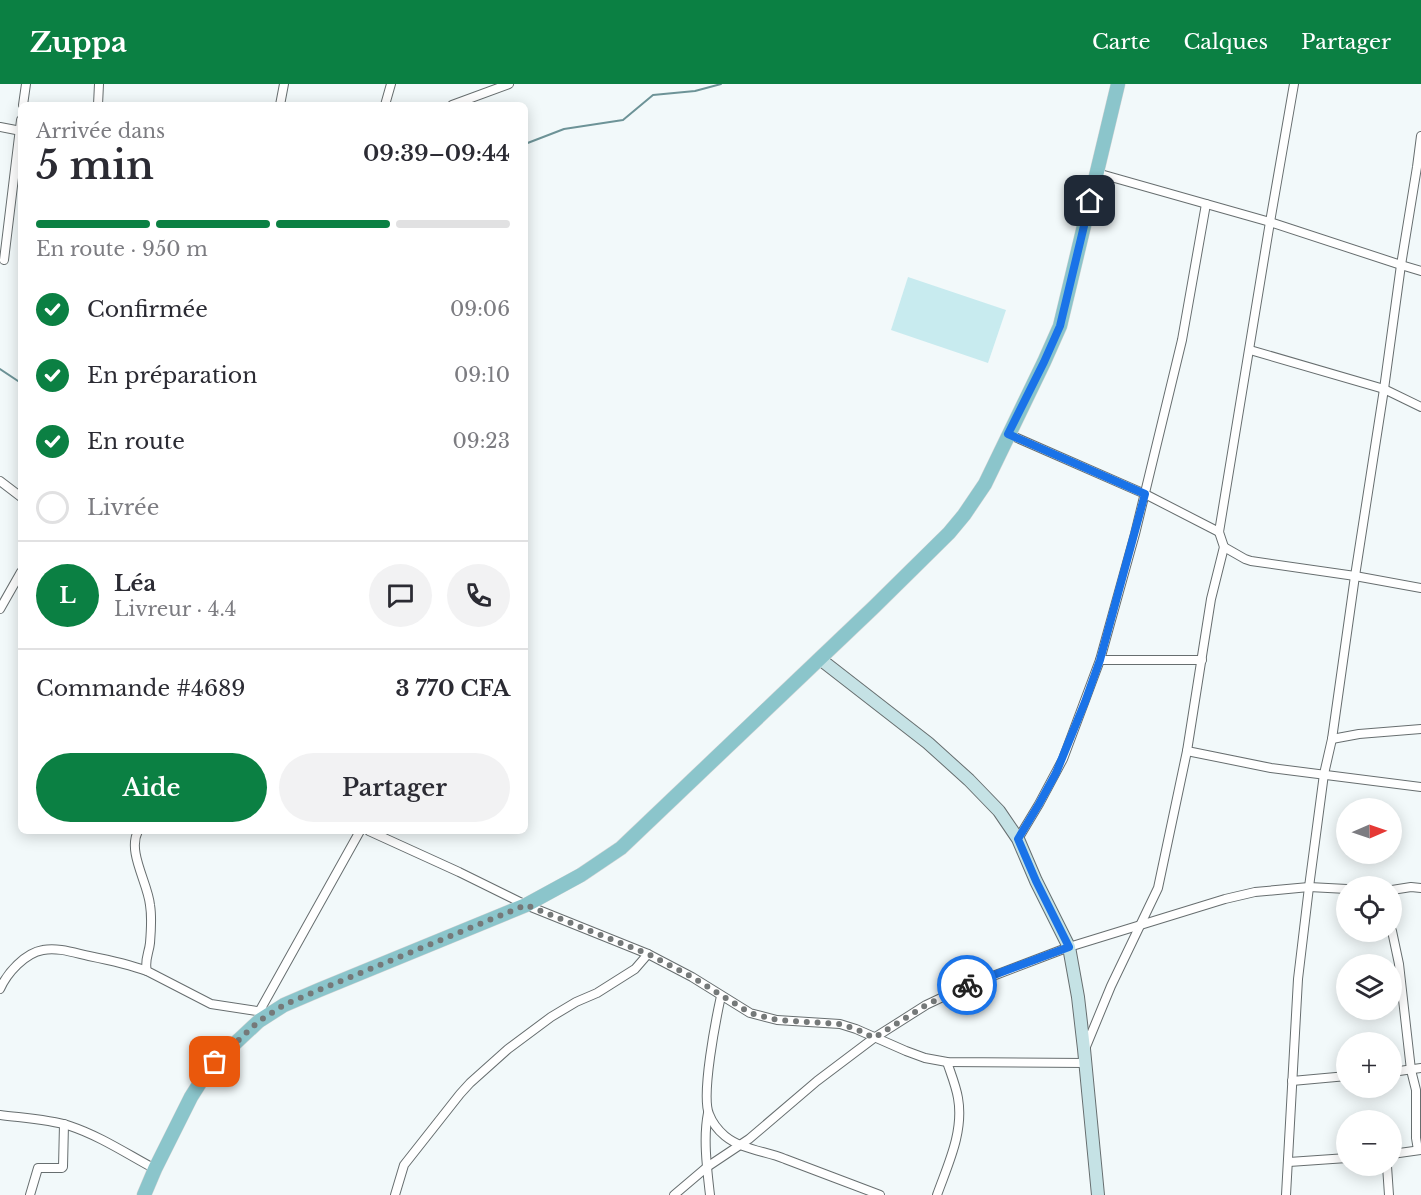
<!DOCTYPE html>
<html lang="fr">
<head>
<meta charset="utf-8">
<style>
  body { margin:0; font-family:"Libre Baskerville",serif; background:#f2f2f3; color:#2b2b33; height:100vh; display:flex; flex-direction:column; font-size:22px; white-space:nowrap }
  * { box-sizing:border-box; margin:0 }
  p { font-size:20px; color:#7c7c81 }
  .icon { flex:none; width:33px; height:33px; fill:none; stroke:currentColor; stroke-width:2; stroke-linecap:round; stroke-linejoin:round }
  .map { position:relative; flex:1; overflow:hidden }
  .sheet { position:absolute; left:18px; top:18px; width:510px; height:732px; display:flex; flex-direction:column; background:#fff; border-radius:9px; box-shadow:0 3px 15px #0003 }
  .sheet>* { flex:none }
  .needle { width:39px; rotate:88deg }
  .controls { position:absolute; left:1336px; top:714px; display:grid; gap:12px }
  .controls a { display:grid; place-items:center; width:66px; height:66px; border-radius:50%; background:#fff; box-shadow:0 3px 15px #0003; font-size:30px }
  .pin { position:absolute; display:grid; place-items:center; width:51px; height:51px; color:#fff; margin:-26px; border-radius:12px; box-shadow:0 3px 9px #0006 }
  .courier { position:absolute; display:grid; place-items:center; width:60px; height:60px; margin:-30px; border:4px solid #1a73e8; border-radius:50%; background:#fff; color:#222; box-shadow:0 2px 8px #0007 }
  .head em { font-style:normal; font-weight:600 }
  .head div { display:flex; flex-direction:column-reverse }
  .head { display:flex; align-items:center; justify-content:space-between; height:102px; padding:0 18px }
  h1 { font-size:39px; font-weight:600; line-height:45px }
  .bar { display:grid; grid-template-columns:repeat(4,1fr); gap:9px 6px; align-content:center; height:72px; padding:0 18px }
  .bar i { height:8px; border-radius:4px; background:#e1e1e2 }
  .bar .current { background:#0b8043 }
  .bar p { grid-column:span 4 }
  .line { display:flex; align-items:center; gap:15px; padding:0 18px; border-top:2px solid #e1e1e2 }
  .line div { flex:1 }
  .round { display:grid; place-items:center; flex:none; width:63px; height:63px; border-radius:32px; background:#f2f2f3 }
  ol { padding:0 18px; list-style:none }
  li { display:flex; align-items:center; gap:18px; height:66px }
  li p { margin-inline-start:auto }
  li .icon { padding:6px; border-radius:50%; background:#0b8043; color:#fff; stroke-width:4 }
  li:last-child { color:#7c7c81 }
  li i { width:33px; height:33px; border:3px solid #e1e1e2; border-radius:50% }
  .cta { display:flex; gap:12px; margin-top:auto; padding:12px 18px }
  .cta a { flex:1; height:69px; border-radius:36px; background:#0b8043; color:#fff; font-size:24px; font-weight:600; line-height:69px; text-align:center }
  .cta a+a { background:#f2f2f3; color:#2b2b33 }
  header { display:flex; align-items:center; gap:36px; box-sizing:border-box; height:84px; padding:0 30px; background:#0b8043; color:#fff }
  header strong { font-size:28px }
  nav { display:flex; gap:33px; margin-inline-start:auto; font-size:21px }
  .map>svg:first-child { display:block }
  .green { fill:#c8ebef }
  .lines { fill:none; stroke-linecap:round; stroke-linejoin:round }
  .stream { stroke:#6d9397; stroke-width:2 }
  .minor-casing { stroke:#676e6f; stroke-width:10 }
  .secondary-casing { stroke:#676e6f; stroke-width:14 }
  .primary-casing { stroke:#d6d6d6; stroke-width:15 }
  .minor { stroke:#fff; stroke-width:8 }
  .secondary { stroke:#c5e2e5; stroke-width:12 }
  .primary { stroke:#8bc5cb; stroke-width:14 }
  .done { stroke:#757979; stroke-width:6; stroke-dasharray:0 10.8 }
  .route { stroke:#1a73e8; stroke-width:8 }
</style>
</head>
<body>
<header>
<strong>Zuppa</strong>
<nav><a>Carte</a><a>Calques</a><a>Partager</a></nav>
</header>
<div class="map">
<svg width="1421" height="1111" viewBox="0 0 1421 1111">
  <rect width="100%" height="100%" fill="#f2f9fa"/>
  <!-- green -->
  <polygon class="green" points="908,193 1006,226 988,279 891,246"/>
  <g class="lines">
    <!-- stream -->
    <g class="stream">
      <polyline points="525,60 564,45 623,36 653,11 695,7 721,0"/>
      <polyline points="0,285 21,299"/>
    </g>
    <!-- minor casing -->
    <g class="minor-casing">
      <g id="minor">
        <polyline points="23,21 26,0"/>
        <polyline points="98,21 99,0"/>
        <polyline points="280,21 284,0"/>
        <polyline points="385,21 391,0"/>
        <polyline points="452,21 509,0"/>
        <polyline points="0,43 21,47"/>
        <polyline points="1097,89 1270,138 1401,181 1421,187"/>
        <polyline points="4,176 21,36"/>
        <polyline points="1250,266 1384,305 1421,323"/>
        <polyline points="1008,350 1145,410 1219,448"/>
        <polyline points="0,397 21,413"/>
        <polyline points="1224,463 1245,475 1251,477 1355,492 1421,504"/>
        <polyline points="0,525 21,488"/>
        <polyline points="1100,576 1202,576"/>
        <polyline points="1332,655 1359,650 1421,645"/>
        <polyline points="1187,667 1271,684 1421,703"/>
        <path d="M138,747c-11,21 10,52 12,74 2,12 1,26 0,38 -1,10 -6,18 -3,28l64,33 59,9"/>
        <polyline points="369,747 459,788 526,821 648,870 692,893 750,929 777,936 840,940 856,945 906,967 925,974 947,978 1086,979"/>
        <polyline points="1018,755 1039,720 1063,675 1100,576 1135,450 1182,256 1206,120"/>
        <polyline points="1392,806 1411,803 1421,804"/>
        <polyline points="1392,847 1399,880 1411,986 1416,1006 1416,1054 1418,1066"/>
        <path d="M0,905c7,-16 25,-36 43,-39 15,-3 32,3 46,6 20,4 39,8 58,15"/>
        <path d="M721,912c-5,23 -20,99 -12,118 3,8 10,17 16,22 17,14 41,15 60,23 32,12 63,24 95,36"/>
        <polyline points="259,928 360,747"/>
        <polyline points="1085,965 1111,902 1158,804 1187,667 1211,515 1224,463 1219,448 1270,138 1294,0"/>
        <polyline points="1392,988 1421,984"/>
        <polyline points="1292,997 1347,992"/>
        <path d="M708,1029c-5,25 -1,56 2,82"/>
        <path d="M0,1031c23,3 48,4 70,11 30,10 57,28 85,43"/>
        <polyline points="1392,1070 1421,1066"/>
        <polyline points="1289,1078 1347,1074"/>
        <polyline points="1387,1082 1389,1111"/>
        <polyline points="30,1111 38,1084 62,1084 63,1083 64,1040"/>
        <polyline points="395,1111 404,1081 460,1010 470,999 508,965 551,933 576,918 597,909 635,885 648,870"/>
        <polyline points="674,1111 707,1083 749,1055 817,997 874,954 926,921 964,903 1069,863 1225,815 1255,808 1309,803 1347,805"/>
        <path d="M937,1111c11,-31 27,-63 21,-97 -2,-12 -7,-24 -11,-36"/>
        <polyline points="1286,1111 1298,895 1309,803 1324,690 1332,655 1355,492 1384,305 1401,181 1417,83 1421,52"/>
      </g>
    </g>
    <!-- secondary casing -->
    <g class="secondary-casing">
      <polyline id="secondary" points="820,575 928,659 969,696 999,727 1018,755 1036,797 1069,863 1078,913 1084,965 1098,1111"/>
    </g>
    <!-- primary casing -->
    <g class="primary-casing">
      <polyline id="primary" points="144,1111 155,1085 191,1013 203,994 215,978 259,937 284,921 319,906 526,821 581,791 621,764 874,523 949,449 964,431 985,400 1044,278 1060,242 1118,0"/>
    </g>
    <!-- minor -->
    <use href="#minor" class="minor"/>
    <!-- secondary -->
    <use href="#secondary" class="secondary"/>
    <!-- primary -->
    <use href="#primary" class="primary"/>
  </g>
  <g class="lines">
    <!-- done -->
    <polyline class="done" points="215,978 259,937 284,921 319,906 526,821 648,870 692,893 750,929 777,936 840,940 856,945 874,954 926,921 967,901"/>
    <!-- route -->
    <polyline class="route" points="967,901 1069,863 1036,797 1018,755 1039,720 1056,689 1085,618 1100,576 1145,410 1008,350 1044,278 1060,242 1090,117"/>
  </g>
</svg>
<div class="controls">
<a><svg class="needle" viewBox="-14 -14 28 28"><path d="M0-13l5 13h-10z" fill="#e53935"/><path d="M0 13l5-13h-10z" fill="#7c7c81"/></svg></a>
<a><svg class="icon" aria-label="locate" viewBox="0 0 24 24"><circle cx="12" cy="12" r="6"/><path d="M12 2v4M12 18v4M2 12h4M18 12h4"/></svg></a>
<a><svg class="icon" aria-label="layers" viewBox="0 0 24 24"><path d="M12 4l9 5-9 5-9-5zM3 14l9 5 9-5"/></svg></a>
<a>+</a>
<a>−</a>
</div>
<div class="pin" style="left:215px;top:978px;background:#ea580c"><svg class="icon" aria-label="bag" viewBox="0 0 24 24"><path d="M5 8h14l-1 12H6zM9 8a3 3 0 0 1 6 0"/></svg></div>
<div class="pin" style="left:1090px;top:117px;background:#1f2937"><svg class="icon" aria-label="home" viewBox="0 0 24 24"><path d="M3 11l9-7 9 7M6 9v11h12V9"/></svg></div>
<div class="courier" style="left:967px;top:901px"><svg class="icon" aria-label="bike" viewBox="0 0 24 24"><circle cx="6" cy="16" r="4"/><circle cx="18" cy="16" r="4"/><path d="M6 16l4-8h5l3 8M10 8l3 8H6M13 5h3"/></svg></div>
<section class="sheet">
<div class="head"><div><h1>5 min</h1><p>Arrivée dans</p></div><em>09:39–09:44</em></div>
<div class="bar"><i class="current"></i><i class="current"></i><i class="current"></i><i></i><p>En route · 950 m</p></div>
<ol>
<li><svg class="icon" aria-label="check" viewBox="0 0 24 24"><path d="M5 12l5 5 9-10"/></svg>Confirmée<p>09:06</p></li>
<li><svg class="icon" aria-label="check" viewBox="0 0 24 24"><path d="M5 12l5 5 9-10"/></svg>En préparation<p>09:10</p></li>
<li><svg class="icon" aria-label="check" viewBox="0 0 24 24"><path d="M5 12l5 5 9-10"/></svg>En route<p>09:23</p></li>
<li><i></i>Livrée</li>
</ol>
<div class="line" style="height:108px"><b class="round" style="background:#0b8043;color:#fff">L</b><div><b>Léa</b><p>Livreur · 4.4</p></div><a class="round"><svg class="icon" aria-label="chat" viewBox="0 0 24 24"><path d="M4 5h16v11H9l-5 4z"/></svg></a><a class="round"><svg class="icon" aria-label="phone" viewBox="0 0 24 24"><path d="M5 4h4l2 5-3 2q2 4 5 5l2-3 5 2v4C11 20 4 13 5 4z"/></svg></a></div>
<div class="line" style="height:78px"><div>Commande #4689</div><b>3 770 CFA</b></div>
<div class="cta"><a>Aide</a><a>Partager</a></div>
</section>
</div>
</body>
</html>
